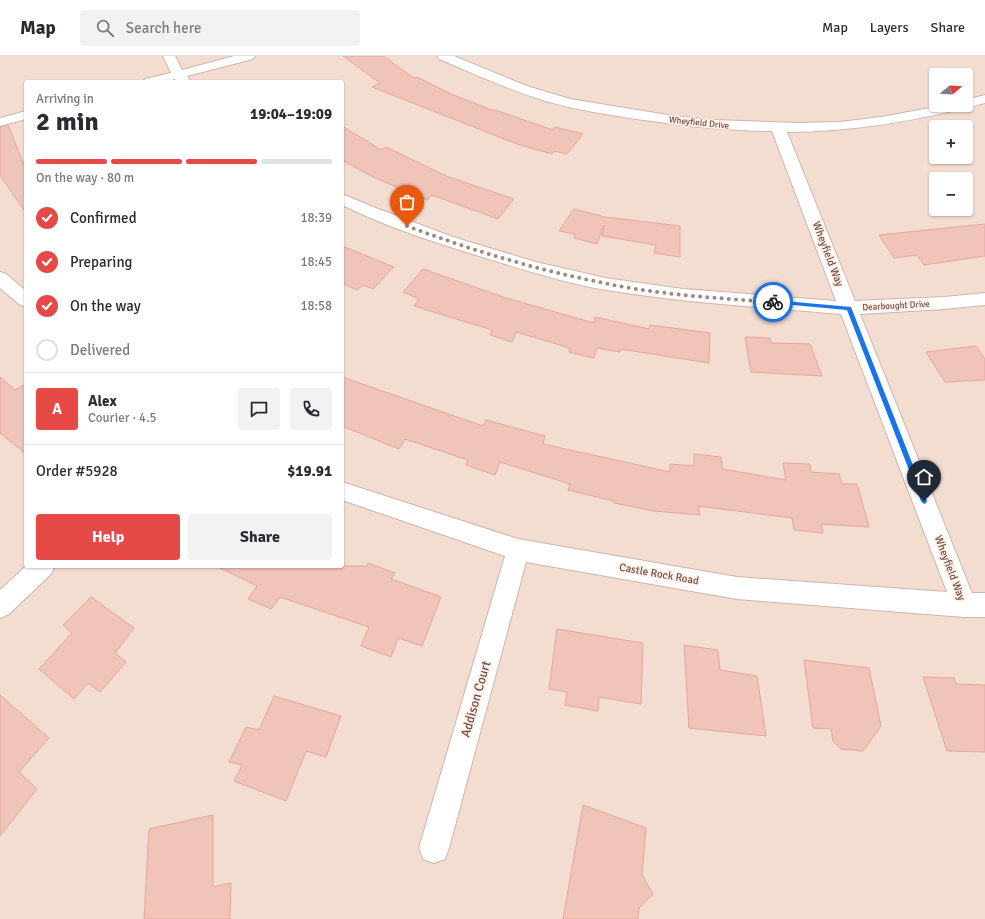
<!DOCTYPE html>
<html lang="en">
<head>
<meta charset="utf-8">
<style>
  body { margin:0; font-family:Signika,sans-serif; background:#f2f2f3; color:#2b2b33; height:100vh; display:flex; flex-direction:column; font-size:15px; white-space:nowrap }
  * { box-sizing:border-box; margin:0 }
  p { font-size:13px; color:#7c7c81 }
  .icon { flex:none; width:22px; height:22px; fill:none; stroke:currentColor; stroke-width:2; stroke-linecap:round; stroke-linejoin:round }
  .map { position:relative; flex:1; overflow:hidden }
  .sheet { position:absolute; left:24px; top:24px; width:320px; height:488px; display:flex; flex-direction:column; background:#fff; border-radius:4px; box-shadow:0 1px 3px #0004 }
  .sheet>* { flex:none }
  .needle { width:26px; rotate:72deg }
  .fabs { position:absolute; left:929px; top:12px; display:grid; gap:8px }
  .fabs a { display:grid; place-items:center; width:44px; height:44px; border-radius:4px; background:#fff; box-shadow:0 1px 3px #0004; font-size:20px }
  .pin { position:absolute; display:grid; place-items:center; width:34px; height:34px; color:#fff; margin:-41px -17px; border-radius:50% 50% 50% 0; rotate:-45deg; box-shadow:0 0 4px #0007 }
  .pin .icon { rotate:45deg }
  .courier { position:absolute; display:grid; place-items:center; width:40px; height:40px; margin:-20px; border:3px solid #1a73e8; border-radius:50%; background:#fff; color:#222; box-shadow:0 1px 5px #0007 }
  .headline em { font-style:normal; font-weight:700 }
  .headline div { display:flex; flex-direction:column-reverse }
  .headline { display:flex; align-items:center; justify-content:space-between; height:68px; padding:0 12px }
  h1 { font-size:26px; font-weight:700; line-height:30px }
  .bar { display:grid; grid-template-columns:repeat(4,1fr); gap:6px 4px; align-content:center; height:48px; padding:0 12px }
  .bar i { height:5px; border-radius:3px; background:#e1e1e2 }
  .bar .active { background:#e64a47 }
  .bar p { grid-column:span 4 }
  .line { display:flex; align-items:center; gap:10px; padding:0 12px; border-top:1px solid #e1e1e2 }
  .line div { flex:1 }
  .round { display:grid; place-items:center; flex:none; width:42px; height:42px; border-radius:4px; background:#f2f2f3 }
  ol { padding:0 12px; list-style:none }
  li { display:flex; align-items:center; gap:12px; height:44px }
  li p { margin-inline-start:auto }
  li .icon { padding:4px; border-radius:50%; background:#e64a47; color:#fff; stroke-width:4 }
  li:last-child { color:#7c7c81 }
  li i { width:22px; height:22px; border:2px solid #e1e1e2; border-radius:50% }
  .primary-button { display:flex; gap:8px; margin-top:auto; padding:8px 12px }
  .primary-button a { flex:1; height:46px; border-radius:4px; background:#e64a47; color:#fff; font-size:16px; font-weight:700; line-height:46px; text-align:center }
  .primary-button a+a { background:#f2f2f3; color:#2b2b33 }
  header { display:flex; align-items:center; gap:24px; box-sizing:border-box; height:56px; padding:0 20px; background:#fff; border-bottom:1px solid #e1e1e2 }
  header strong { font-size:19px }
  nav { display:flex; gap:22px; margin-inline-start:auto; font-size:14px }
  .search { width:280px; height:36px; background:#f2f2f3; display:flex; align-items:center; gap:10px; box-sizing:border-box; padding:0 14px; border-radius:4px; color:#7c7c81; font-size:15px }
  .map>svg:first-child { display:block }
  .residential { fill:#f3ddd0; fill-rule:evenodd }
  .building { fill:#f1c4ba; stroke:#e4a79a }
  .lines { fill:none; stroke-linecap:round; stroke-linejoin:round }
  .minor-casing { stroke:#cfb4ac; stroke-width:2 }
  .minor { fill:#fff; fill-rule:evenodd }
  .route { fill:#1a73e8 }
  .done { stroke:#a3867f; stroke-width:4; stroke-dasharray:0 7.2 }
  .labels { text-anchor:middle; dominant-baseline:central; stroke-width:3.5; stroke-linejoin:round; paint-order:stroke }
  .far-street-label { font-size:9px; fill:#734f49; stroke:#fff1e8 }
  .street-label { font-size:11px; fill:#734f49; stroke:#fff1e8 }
  .near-street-label { font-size:13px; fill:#734f49; stroke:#fff1e8 }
</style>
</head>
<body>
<header>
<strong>Map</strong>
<div class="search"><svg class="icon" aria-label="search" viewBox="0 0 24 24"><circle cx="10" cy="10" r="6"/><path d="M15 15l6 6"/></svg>Search here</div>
<nav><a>Map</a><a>Layers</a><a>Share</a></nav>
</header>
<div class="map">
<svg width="985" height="863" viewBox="0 0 985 863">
  <rect width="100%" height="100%" fill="#fcede2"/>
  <!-- residential -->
  <path class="residential" d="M0,0h985v863h-985zM936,19h30v30h-30zM26,26h316v484h-316zM936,71h30v30h-30zM936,123h30v30h-30z"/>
  <!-- building -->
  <g class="building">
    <polygon points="343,0 383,0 414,22 417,21 451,38 494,55 495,54 553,74 555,71 583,78 567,98 554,95 552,98 517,88 372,31 380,27"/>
    <polygon points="8,69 26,114 26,157 0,119 0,71"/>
    <polygon points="342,70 381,94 386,91 446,120 514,143 498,163 432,139 427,144 373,121 342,104"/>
    <polygon points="574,153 605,161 680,170 680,201 654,197 656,189 602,180 604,169 597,188 574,182 575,178 559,175"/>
    <polygon points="985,168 985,200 924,209 917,199 894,202 879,179"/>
    <polygon points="342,190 394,211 373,233 363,229 357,234 342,227"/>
    <polygon points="423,213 506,242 594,267 595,261 649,273 650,269 710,277 709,307 620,293 620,296 597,292 594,302 569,296 570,292 516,276 512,286 490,279 492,274 414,250 419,243 403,236"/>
    <polygon points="745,281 770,282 771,287 810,288 822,320 751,316"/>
    <polygon points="976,290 985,303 985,324 945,326 926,296"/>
    <polygon points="0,321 15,334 26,328 26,398 0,377"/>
    <polygon points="342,321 483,370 486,364 545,380 543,388 670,416 670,408 694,410 694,398 721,401 722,413 786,424 783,407 810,408 811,416 839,418 842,428 857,428 869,471 821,468 823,477 794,474 792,462 698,450 700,459 654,455 614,447 614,445 568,434 570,428 500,406 495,419 466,409 468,404 405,383 399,393 342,370"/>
    <polygon points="368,507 395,517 391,523 441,541 422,590 398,582 391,601 361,590 369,571 280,541 271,553 248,543 257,530 216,510 367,510"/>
    <polygon points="91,541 134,572 115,597 126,606 100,636 88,627 74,643 39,613 72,577 63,569"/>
    <polygon points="557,573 643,587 641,648 599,641 598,655 565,649 567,636 549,633"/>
    <polygon points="684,589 718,594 720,614 757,620 766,680 689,672"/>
    <polygon points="804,604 869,612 881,670 863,695 841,693 833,685 831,673 813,672"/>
    <polygon points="923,621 954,622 956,628 985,629 985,696 947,695"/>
    <polygon points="0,639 49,682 19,716 37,733 0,780"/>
    <polygon points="274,640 341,660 326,701 306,695 286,745 234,725 242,709 229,706 246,671 259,674"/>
    <polygon points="583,749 646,772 642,819 653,838 639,852 638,863 563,863"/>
    <polygon points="213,759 213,831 231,827 230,863 144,863 149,773"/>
  </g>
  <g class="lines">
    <!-- minor casing -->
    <g class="minor-casing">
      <g id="minor">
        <polygon points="163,0 175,0 182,14 234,0 255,0 253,3 187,20 191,26 177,26 175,23 165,26 143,26 145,23 171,17"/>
        <path d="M437,0h17l73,30 43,13 104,17 41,4 83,3 42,-1 41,-5 65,-12h20v-5l19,-5v8c-65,17 -131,29 -198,29l68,169 89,-4 41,-4v12l-41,4 -84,5 112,279h13v24h-21l-227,-18 -211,-37 -77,286 -4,11 -11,4 -11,-4 -4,-11 86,-292 -163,-56v-18l176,57 219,38 210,15 -106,-278c-78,-7 -157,-11 -234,-24 -38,-6 -75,-18 -112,-29 -52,-16 -104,-32 -153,-56v-11l31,13 80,30 83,25 69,16 78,11 153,12 -64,-170c-46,0 -91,-6 -136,-12 -30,-5 -61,-9 -90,-18 -37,-11 -72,-27 -107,-42z"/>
        <polygon points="26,55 26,63 0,70 0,62"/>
        <polygon points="0,216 6,218 26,235 26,251 20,249 0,232"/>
        <polygon points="26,510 55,510 51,518 9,558 0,562 0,534"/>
      </g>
    </g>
    <!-- minor -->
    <use href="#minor" class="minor"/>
  </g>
  <!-- route -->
  <polygon class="route" points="773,244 851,251 927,445 926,447 924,448 921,445 847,254 771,247 771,245"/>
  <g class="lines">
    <!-- done -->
    <path class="done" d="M407,170c64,24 130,44 197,57 56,12 113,15 169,19"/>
  </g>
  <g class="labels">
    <!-- far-street labels -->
    <g class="far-street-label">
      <text transform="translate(699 67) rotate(6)">Wheyfield Drive</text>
      <text transform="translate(896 250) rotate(-3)">Dearbought Drive</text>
    </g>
    <!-- street labels -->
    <g class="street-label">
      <text transform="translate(828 198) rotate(69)">Wheyfield Way</text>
      <text transform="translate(950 512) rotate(69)">Wheyfield Way</text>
      <text transform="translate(659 518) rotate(10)">Castle Rock Road</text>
    </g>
    <!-- near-street labels -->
    <g class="near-street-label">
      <text transform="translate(476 643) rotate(-74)">Addison Court</text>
    </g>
  </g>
</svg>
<div class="fabs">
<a><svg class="needle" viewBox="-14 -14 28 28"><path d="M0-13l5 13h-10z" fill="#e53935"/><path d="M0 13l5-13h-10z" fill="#7c7c81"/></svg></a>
<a>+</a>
<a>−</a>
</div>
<div class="pin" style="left:407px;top:170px;background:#ea580c"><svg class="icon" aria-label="bag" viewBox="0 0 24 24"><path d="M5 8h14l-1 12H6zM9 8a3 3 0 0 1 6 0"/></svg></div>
<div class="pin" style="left:924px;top:445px;background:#1f2937"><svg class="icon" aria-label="home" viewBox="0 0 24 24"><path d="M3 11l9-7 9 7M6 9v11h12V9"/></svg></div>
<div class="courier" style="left:773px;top:246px"><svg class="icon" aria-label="bike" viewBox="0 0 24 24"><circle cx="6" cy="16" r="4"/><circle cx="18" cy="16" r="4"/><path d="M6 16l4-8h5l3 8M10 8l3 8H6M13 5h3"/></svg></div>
<section class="sheet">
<div class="headline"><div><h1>2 min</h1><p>Arriving in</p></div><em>19:04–19:09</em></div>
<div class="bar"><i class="active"></i><i class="active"></i><i class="active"></i><i></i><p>On the way · 80 m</p></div>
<ol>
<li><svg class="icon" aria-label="check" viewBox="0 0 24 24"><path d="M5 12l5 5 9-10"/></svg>Confirmed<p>18:39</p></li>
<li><svg class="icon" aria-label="check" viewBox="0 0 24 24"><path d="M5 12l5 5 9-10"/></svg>Preparing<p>18:45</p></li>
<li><svg class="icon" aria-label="check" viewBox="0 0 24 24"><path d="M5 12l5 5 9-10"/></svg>On the way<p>18:58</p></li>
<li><i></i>Delivered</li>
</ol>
<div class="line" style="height:72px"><b class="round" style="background:#e64a47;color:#fff">A</b><div><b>Alex</b><p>Courier · 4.5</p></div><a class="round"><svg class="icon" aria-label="chat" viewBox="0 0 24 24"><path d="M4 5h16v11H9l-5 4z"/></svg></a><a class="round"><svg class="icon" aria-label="phone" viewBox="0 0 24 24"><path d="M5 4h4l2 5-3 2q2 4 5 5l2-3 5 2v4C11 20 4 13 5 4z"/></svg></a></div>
<div class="line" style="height:52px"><div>Order #5928</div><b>$19.91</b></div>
<div class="primary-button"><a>Help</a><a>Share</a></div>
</section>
</div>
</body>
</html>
